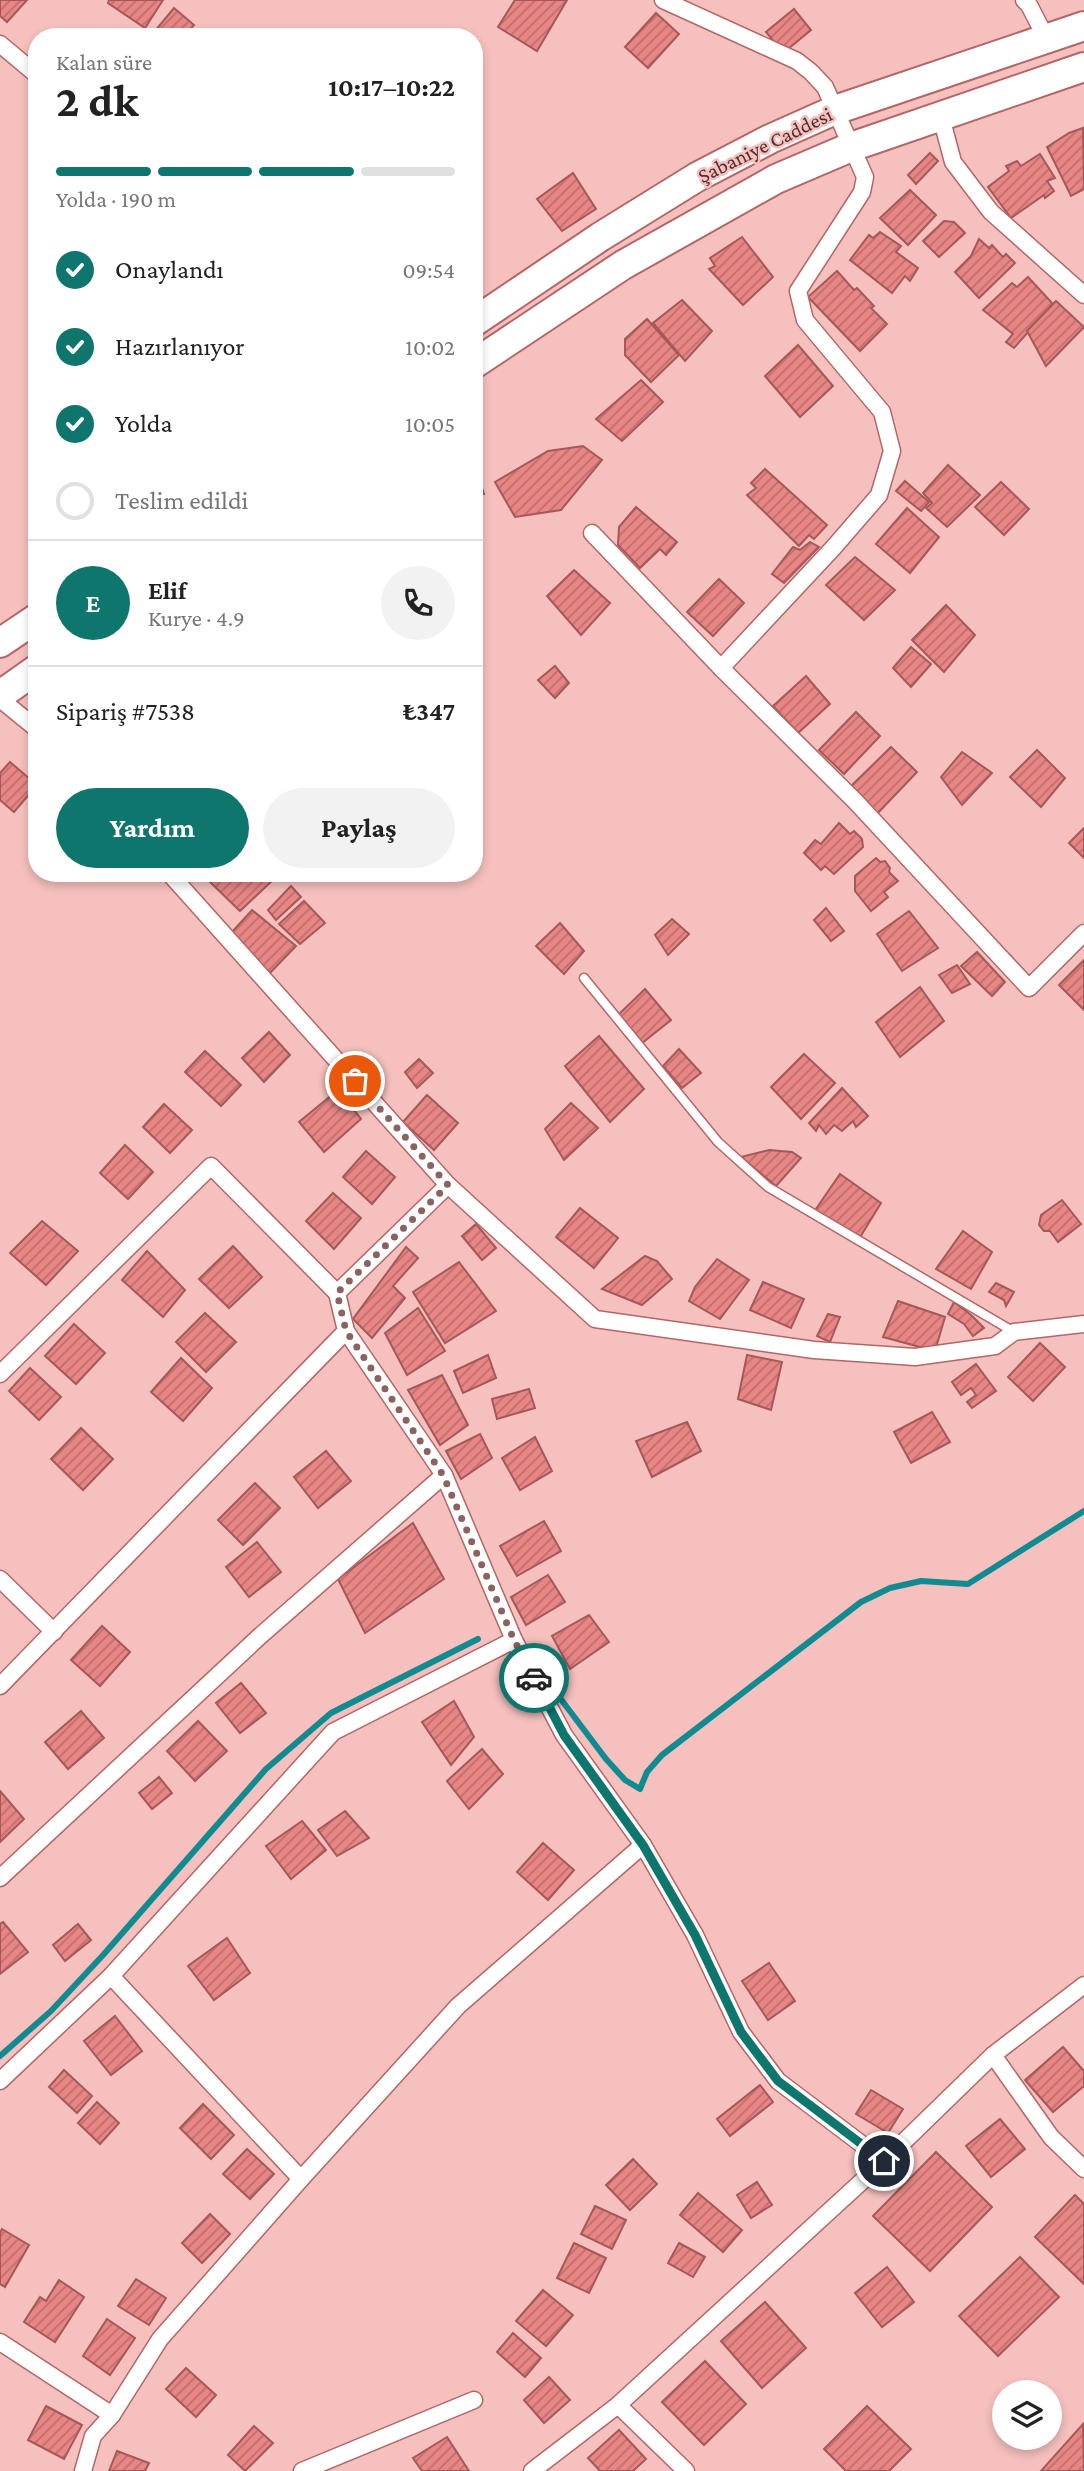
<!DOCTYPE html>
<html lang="tr">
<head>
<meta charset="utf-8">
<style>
  body { margin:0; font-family:"Crimson Pro",serif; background:#f2f2f2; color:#222; height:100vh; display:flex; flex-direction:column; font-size:26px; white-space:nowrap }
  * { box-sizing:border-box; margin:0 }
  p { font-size:23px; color:#767676 }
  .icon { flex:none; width:38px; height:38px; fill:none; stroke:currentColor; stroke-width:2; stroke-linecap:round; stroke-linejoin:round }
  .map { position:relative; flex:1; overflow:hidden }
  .details { position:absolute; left:28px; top:28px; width:455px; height:854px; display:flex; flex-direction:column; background:#fff; border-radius:28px; box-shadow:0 4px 10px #0003 }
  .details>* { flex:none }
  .buttons { position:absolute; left:992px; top:2380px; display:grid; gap:14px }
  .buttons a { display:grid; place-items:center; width:70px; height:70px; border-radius:50%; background:#fff; box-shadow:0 4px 10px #0003; font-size:35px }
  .pin { position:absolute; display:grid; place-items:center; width:60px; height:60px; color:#fff; margin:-30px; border:4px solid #fff; border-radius:50%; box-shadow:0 2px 7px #0007 }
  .courier { position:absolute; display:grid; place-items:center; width:70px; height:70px; margin:-35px; border:5px solid #0f766e; border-radius:50%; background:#fff; color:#222; box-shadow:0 2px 9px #0007 }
  .summary em { font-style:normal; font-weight:700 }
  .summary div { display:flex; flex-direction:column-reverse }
  .summary { display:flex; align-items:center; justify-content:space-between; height:119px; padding:0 28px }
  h1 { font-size:46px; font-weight:700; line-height:52px }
  .bar { display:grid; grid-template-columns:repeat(4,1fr); gap:10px 7px; align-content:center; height:84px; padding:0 28px }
  .bar i { height:9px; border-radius:5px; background:#e0e0e0 }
  .bar .current { background:#0f766e }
  .bar p { grid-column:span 4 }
  .line { display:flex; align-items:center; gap:18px; padding:0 28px; border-top:2px solid #e0e0e0 }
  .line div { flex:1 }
  .round { display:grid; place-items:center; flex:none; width:74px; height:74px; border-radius:37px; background:#f2f2f2 }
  ol { padding:0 28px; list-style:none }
  li { display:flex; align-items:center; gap:21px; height:77px }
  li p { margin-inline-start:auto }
  li .icon { padding:7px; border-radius:50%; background:#0f766e; color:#fff; stroke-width:4 }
  li:last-child { color:#767676 }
  li i { width:38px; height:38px; border:4px solid #e0e0e0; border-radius:50% }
  .button { display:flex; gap:14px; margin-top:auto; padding:14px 28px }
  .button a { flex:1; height:80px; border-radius:42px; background:#0f766e; color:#fff; font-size:28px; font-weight:700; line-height:80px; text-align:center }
  .button a+a { background:#f2f2f2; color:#222 }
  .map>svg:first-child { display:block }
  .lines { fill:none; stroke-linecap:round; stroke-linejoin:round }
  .stream { stroke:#108b92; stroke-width:6 }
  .building { fill:url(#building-hatch); stroke:#a65858; stroke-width:2 }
  .service-casing { stroke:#b46665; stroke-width:11 }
  .minor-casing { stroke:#b46665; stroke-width:19 }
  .trunk-casing { stroke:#b46665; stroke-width:32 }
  .service { stroke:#fff; stroke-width:8 }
  .minor { stroke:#fff; stroke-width:16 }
  .trunk { stroke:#fff; stroke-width:28 }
  .done { stroke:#8a6260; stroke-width:7; stroke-dasharray:0 12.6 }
  .route { stroke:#0f766e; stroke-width:9 }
  .labels { text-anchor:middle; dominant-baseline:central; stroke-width:5; stroke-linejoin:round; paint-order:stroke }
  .street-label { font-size:21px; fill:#512f2e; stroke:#f5c0be }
</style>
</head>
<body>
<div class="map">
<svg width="1084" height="2471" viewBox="0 0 1084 2471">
  <defs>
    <pattern id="building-hatch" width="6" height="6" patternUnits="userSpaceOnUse" patternTransform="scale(1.75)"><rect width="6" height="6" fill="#e88685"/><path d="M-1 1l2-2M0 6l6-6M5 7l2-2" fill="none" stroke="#be6e6d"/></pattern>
  </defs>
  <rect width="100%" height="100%" fill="#f5c0be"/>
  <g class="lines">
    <!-- stream -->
    <g class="stream">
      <polyline points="543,1670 557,1694 606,1759 625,1780 640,1789 647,1772 662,1755 861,1602 890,1588 921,1581 968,1584 1084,1511"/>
      <polyline points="0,2056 51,2011 104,1954 266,1769 331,1713 478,1639"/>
    </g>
  </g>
  <!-- building -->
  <g class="building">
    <polygon points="0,0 27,0 7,22 0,16"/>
    <polygon points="109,0 163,0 145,28 108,3"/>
    <polygon points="515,0 567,0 537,51 498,27"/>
    <polygon points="174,8 194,25 183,37 150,37"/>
    <polygon points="794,9 811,30 783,53 766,32"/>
    <polygon points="656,13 679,34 648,68 625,47"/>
    <polygon points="1083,128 1084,189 1071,196 1047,147 1069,133"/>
    <polygon points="930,153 938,161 916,184 908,175"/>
    <polygon points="1040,154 1055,178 1047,181 1054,191 1045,198 1044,195 1011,218 988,187 1009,171 1006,166 1017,161 1021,166"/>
    <polygon points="573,173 596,209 562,231 537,199"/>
    <polygon points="910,190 936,215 908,245 880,218"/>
    <polygon points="944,221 954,222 965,233 939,257 923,241"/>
    <polygon points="880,232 901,246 896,252 918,268 910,281 905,276 892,293 850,260 869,235 873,238"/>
    <polygon points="742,237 773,277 743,305 709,269 715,266 710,258"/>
    <polygon points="979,239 989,248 992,245 1003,257 1006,254 1015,263 979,298 955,272 971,256"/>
    <polygon points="837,271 854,290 857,288 874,306 871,308 887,324 860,351 808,297"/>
    <polygon points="1028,277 1053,304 1014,348 1006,342 1013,334 983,310 1012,283 1017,287"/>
    <polygon points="682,300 712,331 685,361 653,323"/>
    <polygon points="1056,301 1084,327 1046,366 1027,331"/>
    <polygon points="647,319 679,355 651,382 625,355 625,339"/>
    <polygon points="798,345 833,386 800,417 765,376"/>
    <polygon points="641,380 663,402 622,441 596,419"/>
    <polygon points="583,446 602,460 561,510 515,517 495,482 548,451"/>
    <polygon points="474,463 484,494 474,497"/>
    <polygon points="948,465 980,495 947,527 926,508 932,503 923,493"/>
    <polygon points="765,469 827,525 814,539 809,535 799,546 747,495 756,488 751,483"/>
    <polygon points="905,481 929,502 921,511 896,491"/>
    <polygon points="1001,482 1029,509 1004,535 975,507"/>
    <polygon points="636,507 677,542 666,555 660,549 640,568 618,545 619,527"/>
    <polygon points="907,508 939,537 910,573 876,544"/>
    <polygon points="810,542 819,547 784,583 772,574 793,547 800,550"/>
    <polygon points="855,557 895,590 864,620 826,585"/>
    <polygon points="574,570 610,603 581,635 547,596"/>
    <polygon points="719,579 744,603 713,636 687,612"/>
    <polygon points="946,605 975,635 944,672 912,640"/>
    <polygon points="911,647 931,664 911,687 893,668"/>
    <polygon points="555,666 569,683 555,698 538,680"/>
    <polygon points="806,676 830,704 798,733 773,706"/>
    <polygon points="856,712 880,736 844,774 819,750"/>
    <polygon points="891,747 917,772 875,816 849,788"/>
    <polygon points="1037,750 1065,778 1041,807 1010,777"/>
    <polygon points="962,752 992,773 962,805 941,777"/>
    <polygon points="10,762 37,785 14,812 0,800 0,773"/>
    <polygon points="839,823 850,834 854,831 862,839 863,847 834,874 825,866 821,870 804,853 815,840 821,844"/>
    <polygon points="1084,828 1084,858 1069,843"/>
    <polygon points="876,858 880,862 885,861 890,868 889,872 898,881 884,892 888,897 871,911 855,891 855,876"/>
    <polygon points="217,873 269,873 274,879 240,911 209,881"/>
    <polygon points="291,886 301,897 276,920 268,910"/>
    <polygon points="304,901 325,923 300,944 279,924"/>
    <polygon points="826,908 844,931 831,941 814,920"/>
    <polygon points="252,910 296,946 268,975 231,933"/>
    <polygon points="909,911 938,948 902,971 877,934"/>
    <polygon points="672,919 689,934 668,955 655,935"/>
    <polygon points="560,923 584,951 564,974 536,946"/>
    <polygon points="977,952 1005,982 992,996 961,966"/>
    <polygon points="1084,960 1084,1010 1059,985"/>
    <polygon points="957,965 970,984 952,993 939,975"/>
    <polygon points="920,987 944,1021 900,1057 876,1022"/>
    <polygon points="645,989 671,1020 642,1043 618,1015"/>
    <polygon points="269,1032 290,1055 264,1082 242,1058"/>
    <polygon points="599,1036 644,1089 610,1122 565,1066"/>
    <polygon points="679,1049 701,1073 682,1088 663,1066"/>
    <polygon points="205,1051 241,1085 221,1106 185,1072"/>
    <polygon points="804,1054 835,1083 801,1119 771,1087"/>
    <polygon points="419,1059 433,1073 417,1088 405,1072"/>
    <polygon points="842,1088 868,1116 856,1127 853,1121 842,1131 834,1125 826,1134 819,1125 816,1131 809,1123"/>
    <polygon points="338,1090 361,1119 324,1152 299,1122"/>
    <polygon points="427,1095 458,1123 434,1150 403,1122"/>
    <polygon points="571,1103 598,1128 564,1160 545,1129"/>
    <polygon points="164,1104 192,1130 170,1153 143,1127"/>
    <polygon points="125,1145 153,1172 128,1199 100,1173"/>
    <polygon points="769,1150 792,1152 801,1158 776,1186 741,1157"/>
    <polygon points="366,1151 395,1177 372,1204 343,1177"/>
    <polygon points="840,1174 881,1203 859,1239 814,1212"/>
    <polygon points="333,1193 361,1218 334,1249 306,1221"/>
    <polygon points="1062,1200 1081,1224 1058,1242 1050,1231 1044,1231 1039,1225 1041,1215"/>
    <polygon points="580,1208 618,1238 594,1268 556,1237"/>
    <polygon points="42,1221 78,1251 46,1285 10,1253"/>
    <polygon points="476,1224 496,1248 482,1260 462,1236"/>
    <polygon points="963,1231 992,1252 971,1289 936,1269"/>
    <polygon points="233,1246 262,1277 229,1308 199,1279"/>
    <polygon points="406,1247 418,1258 393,1286 405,1298 372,1338 353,1319"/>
    <polygon points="147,1251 185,1290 163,1317 122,1280"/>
    <polygon points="645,1256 657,1261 672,1279 642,1305 602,1289"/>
    <polygon points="717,1259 749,1280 720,1319 689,1301 695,1287"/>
    <polygon points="459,1262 496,1311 445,1343 413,1292"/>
    <polygon points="763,1282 804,1299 791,1328 750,1310"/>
    <polygon points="996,1283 1014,1292 1006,1306 1004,1300 989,1292"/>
    <polygon points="898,1301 945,1317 935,1351 883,1337"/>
    <polygon points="954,1302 971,1315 984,1328 973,1336 964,1324 948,1314"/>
    <polygon points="418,1308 445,1351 407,1375 385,1333"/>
    <polygon points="205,1313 236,1342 206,1372 176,1342"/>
    <polygon points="828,1314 840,1317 830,1342 817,1336"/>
    <polygon points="74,1324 105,1353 76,1384 45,1356"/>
    <polygon points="1040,1343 1065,1367 1033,1401 1008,1377"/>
    <polygon points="488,1355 496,1378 463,1393 454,1371"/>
    <polygon points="747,1355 782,1362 771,1410 738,1399"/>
    <polygon points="181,1358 212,1388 183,1421 151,1392"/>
    <polygon points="976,1364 996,1391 972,1408 967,1402 976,1395 971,1388 961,1395 952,1382"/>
    <polygon points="30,1368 61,1397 39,1420 9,1391"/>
    <polygon points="442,1375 468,1425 440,1445 408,1390"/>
    <polygon points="529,1389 535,1408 497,1419 492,1399"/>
    <polygon points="932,1412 950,1442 911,1463 894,1432"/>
    <polygon points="687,1422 701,1451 652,1477 636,1441"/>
    <polygon points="81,1428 113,1459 83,1490 51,1459"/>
    <polygon points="480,1434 492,1458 461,1479 446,1451"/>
    <polygon points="535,1437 552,1471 520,1490 502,1458"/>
    <polygon points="326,1451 351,1481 318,1508 294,1477"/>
    <polygon points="255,1483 280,1508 243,1545 218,1520"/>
    <polygon points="544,1521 561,1551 517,1576 500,1546"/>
    <polygon points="413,1523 444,1579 365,1633 338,1579"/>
    <polygon points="257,1542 281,1572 249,1597 226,1567"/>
    <polygon points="548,1575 565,1602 526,1625 511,1597"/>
    <polygon points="589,1615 609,1642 570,1669 552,1636"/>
    <polygon points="102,1626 130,1652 100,1686 71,1660"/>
    <polygon points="241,1683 266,1713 240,1733 216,1703"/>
    <polygon points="454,1701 474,1737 451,1765 422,1722"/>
    <polygon points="81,1711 104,1738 68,1769 45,1742"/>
    <polygon points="198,1721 227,1751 195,1781 167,1751"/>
    <polygon points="482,1749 503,1774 469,1809 447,1781"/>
    <polygon points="159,1777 172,1793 152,1809 139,1793"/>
    <polygon points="0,1791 24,1819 0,1842"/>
    <polygon points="345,1811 369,1838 337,1856 318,1830"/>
    <polygon points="302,1821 326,1850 291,1879 266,1846"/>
    <polygon points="543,1843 574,1870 548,1900 517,1872"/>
    <polygon points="3,1922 28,1952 0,1974 0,1924"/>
    <polygon points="78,1924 91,1940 65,1961 53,1945"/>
    <polygon points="227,1938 250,1973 214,2000 188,1966"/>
    <polygon points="769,1963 795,2001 768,2020 742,1981"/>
    <polygon points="115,2016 142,2051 111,2075 84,2041"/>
    <polygon points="1063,2047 1084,2071 1084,2086 1053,2112 1025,2080"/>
    <polygon points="64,2070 92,2096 77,2113 49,2087"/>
    <polygon points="760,2085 773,2102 730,2136 717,2119"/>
    <polygon points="871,2090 903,2109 888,2133 856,2114"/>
    <polygon points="97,2102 119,2123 100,2144 78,2123"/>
    <polygon points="203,2104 234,2135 211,2159 180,2128"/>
    <polygon points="1000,2119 1025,2149 991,2177 966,2146"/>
    <polygon points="247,2149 274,2174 250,2199 223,2174"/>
    <polygon points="936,2152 992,2207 930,2271 873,2216"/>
    <polygon points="633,2159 657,2184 630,2210 606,2185"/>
    <polygon points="757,2182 772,2205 751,2218 737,2195"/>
    <polygon points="698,2193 742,2230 723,2252 680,2215"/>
    <polygon points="1075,2195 1084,2204 1084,2284 1035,2237"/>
    <polygon points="595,2206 626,2220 612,2249 581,2234"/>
    <polygon points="210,2214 230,2234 202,2263 182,2243"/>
    <polygon points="2,2229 29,2245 5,2287 0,2284 0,2233"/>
    <polygon points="574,2243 606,2258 589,2293 557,2278"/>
    <polygon points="679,2243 705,2257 693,2277 668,2263"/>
    <polygon points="1020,2257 1059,2297 998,2356 959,2316"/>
    <polygon points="887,2267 914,2302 882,2327 855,2293"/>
    <polygon points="136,2279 166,2298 149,2325 118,2306"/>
    <polygon points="59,2280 84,2297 55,2342 24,2322 40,2297 46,2301"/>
    <polygon points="543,2290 573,2315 546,2346 516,2321"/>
    <polygon points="765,2302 806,2348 762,2388 721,2341"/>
    <polygon points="107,2319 135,2338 110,2375 83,2356"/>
    <polygon points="513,2333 541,2358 525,2377 497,2352"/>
    <polygon points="705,2361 746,2404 704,2445 662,2402"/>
    <polygon points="186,2368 216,2395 196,2417 166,2389"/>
    <polygon points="549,2377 570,2400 544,2423 524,2400"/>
    <polygon points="46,2406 82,2425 64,2459 28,2440"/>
    <polygon points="867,2406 911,2449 889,2471 846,2471 824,2449"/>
    <polygon points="1083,2424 1084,2471 1041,2471"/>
    <polygon points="254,2426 273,2443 245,2471 228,2455"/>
    <polygon points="619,2430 646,2459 633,2471 600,2471 588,2458"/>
    <polygon points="447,2437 469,2471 422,2471 413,2458"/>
    <polygon points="117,2451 149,2463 145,2471 109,2471"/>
  </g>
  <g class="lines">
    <!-- service casing -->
    <g class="service-casing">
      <polyline id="service" points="584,978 718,1142 768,1187 1014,1332"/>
    </g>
    <!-- minor casing -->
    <g class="minor-casing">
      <g id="minor">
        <polyline points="663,0 797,61 811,72 825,87 865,177 862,192 798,291 805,320 882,412 892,451 879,495 834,547 721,668"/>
        <polyline points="1024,0 1029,5 1046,38"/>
        <polyline points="0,44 37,75"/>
        <polyline points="941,117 953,162 991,212 1084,295"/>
        <polyline points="592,533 721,668 856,802 1029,988 1084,933"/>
        <polyline points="0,699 37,729"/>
        <polyline points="169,873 448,1185 595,1319 814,1350 915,1357 995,1346 1014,1332 1084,1324"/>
        <polyline points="346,1331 444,1475 514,1640 564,1735 643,1845 695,1935 741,2032 778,2081 884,2161"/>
        <polyline points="0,1374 211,1166 337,1293"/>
        <polyline points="0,1579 54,1632"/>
        <polyline points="0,1686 346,1331 337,1293 448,1185"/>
        <polyline points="0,1878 260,1636 444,1475"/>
        <polyline points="111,1976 301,2179"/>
        <polyline points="993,2055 1051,2137 1084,2169"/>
        <polyline points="0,2081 111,1976 333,1732 514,1640"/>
        <polyline points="0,2342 112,2415"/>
        <polyline points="618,2405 686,2471"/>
        <polyline points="83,2471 93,2436 112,2415 160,2339 301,2179 458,2006 643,1845"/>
        <polyline points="302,2471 474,2400"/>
        <polyline points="532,2471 618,2405 884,2161 993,2055 1084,1985"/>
      </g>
    </g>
    <!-- trunk casing -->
    <g class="trunk-casing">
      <g id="trunk">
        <polyline points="474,322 600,237 697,177 770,139 835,110 1084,26"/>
        <polyline points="474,364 623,265 776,179 851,147 1084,67"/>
        <polyline points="0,643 37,618"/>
        <polyline points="0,695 37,669"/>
      </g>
    </g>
    <!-- service -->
    <use href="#service" class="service"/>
    <!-- minor -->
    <use href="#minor" class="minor"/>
    <!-- trunk -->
    <use href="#trunk" class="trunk"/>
  </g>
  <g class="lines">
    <!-- done -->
    <polyline class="done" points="355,1081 448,1185 337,1293 346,1331 443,1475 514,1640 534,1678"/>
    <!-- route -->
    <polyline class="route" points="534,1678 564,1735 643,1845 695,1935 741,2032 778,2081 884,2161"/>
  </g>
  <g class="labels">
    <!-- street labels -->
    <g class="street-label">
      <text transform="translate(765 145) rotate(-26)">Şabaniye Caddesi</text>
    </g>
  </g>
</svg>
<div class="buttons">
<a><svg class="icon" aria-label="layers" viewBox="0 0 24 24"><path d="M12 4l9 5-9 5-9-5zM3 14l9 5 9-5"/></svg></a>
</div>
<div class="pin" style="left:355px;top:1081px;background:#ea580c"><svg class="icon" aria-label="bag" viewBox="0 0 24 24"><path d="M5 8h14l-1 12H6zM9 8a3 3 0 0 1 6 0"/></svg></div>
<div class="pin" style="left:884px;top:2161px;background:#1f2937"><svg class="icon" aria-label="home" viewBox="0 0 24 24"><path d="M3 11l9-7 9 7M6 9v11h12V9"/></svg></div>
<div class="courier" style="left:534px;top:1678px"><svg class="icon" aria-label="car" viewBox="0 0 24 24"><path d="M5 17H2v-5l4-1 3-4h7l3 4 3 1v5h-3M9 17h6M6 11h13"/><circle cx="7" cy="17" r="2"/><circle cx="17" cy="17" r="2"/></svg></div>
<section class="details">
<div class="summary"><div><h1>2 dk</h1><p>Kalan süre</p></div><em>10:17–10:22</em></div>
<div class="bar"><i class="current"></i><i class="current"></i><i class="current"></i><i></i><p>Yolda · 190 m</p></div>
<ol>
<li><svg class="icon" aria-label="check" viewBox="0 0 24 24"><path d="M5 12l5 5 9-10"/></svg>Onaylandı<p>09:54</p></li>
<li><svg class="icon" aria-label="check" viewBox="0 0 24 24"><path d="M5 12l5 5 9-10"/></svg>Hazırlanıyor<p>10:02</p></li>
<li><svg class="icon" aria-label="check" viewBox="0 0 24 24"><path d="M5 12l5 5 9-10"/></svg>Yolda<p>10:05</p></li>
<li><i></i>Teslim edildi</li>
</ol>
<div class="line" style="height:126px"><b class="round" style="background:#0f766e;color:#fff">E</b><div><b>Elif</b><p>Kurye · 4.9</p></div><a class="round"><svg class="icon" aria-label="phone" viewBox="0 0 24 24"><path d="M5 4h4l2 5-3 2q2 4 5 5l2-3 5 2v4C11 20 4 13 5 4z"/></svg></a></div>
<div class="line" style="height:91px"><div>Sipariş #7538</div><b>₺347</b></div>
<div class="button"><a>Yardım</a><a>Paylaş</a></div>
</section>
</div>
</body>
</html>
